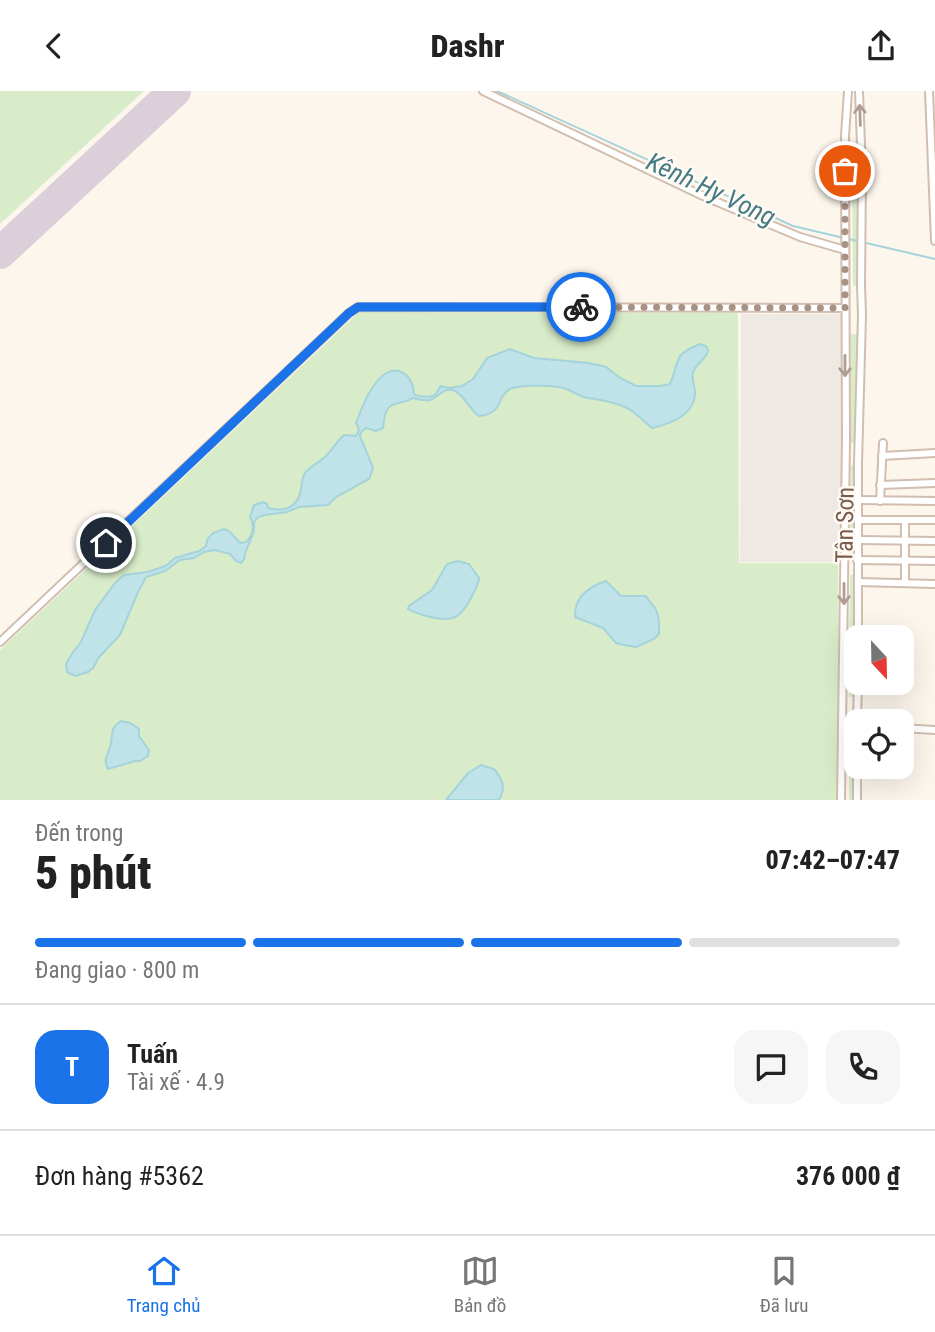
<!DOCTYPE html>
<html lang="vi">
<head>
<meta charset="utf-8">
<style>
  body { margin:0; font-family:"Roboto Condensed",sans-serif; background:#f6f6f6; color:#222; height:100vh; display:flex; flex-direction:column; font-size:26px; white-space:nowrap }
  * { box-sizing:border-box; margin:0 }
  p { font-size:23px; color:#767676 }
  .icon { flex:none; width:38px; height:38px; fill:none; stroke:currentColor; stroke-width:2; stroke-linecap:round; stroke-linejoin:round }
  .map { position:relative; height:709px; overflow:hidden }
  .side { display:flex; flex-direction:column; background:#fff; flex:1 }
  .side>* { flex:none }
  .needle { width:46px; rotate:158deg }
  .tools { position:absolute; left:844px; top:534px; display:grid; gap:14px }
  .tools a { display:grid; place-items:center; width:70px; height:70px; border-radius:14px; background:#fff; box-shadow:0 7px 28px #0002; font-size:35px }
  .pin { position:absolute; display:grid; place-items:center; width:60px; height:60px; color:#fff; margin:-30px; border:4px solid #fff; border-radius:50%; box-shadow:0 2px 7px #0007 }
  .courier { position:absolute; display:grid; place-items:center; width:70px; height:70px; margin:-35px; border:5px solid #1a73e8; border-radius:50%; background:#fff; color:#222; box-shadow:0 2px 9px #0007 }
  .head em { font-style:normal; font-weight:800 }
  .head div { display:flex; flex-direction:column-reverse }
  .head { display:flex; align-items:center; justify-content:space-between; height:119px; padding:0 35px }
  h1 { font-size:46px; font-weight:800; line-height:52px }
  .bar { display:grid; grid-template-columns:repeat(4,1fr); gap:10px 7px; align-content:center; height:84px; padding:0 35px }
  .bar i { height:9px; border-radius:5px; background:#e0e0e0 }
  .bar .current { background:#1a73e8 }
  .bar p { grid-column:span 4 }
  .line { display:flex; align-items:center; gap:18px; padding:0 35px; border-top:2px solid #e0e0e0 }
  .line div { flex:1 }
  .round { display:grid; place-items:center; flex:none; width:74px; height:74px; border-radius:21px; background:#f6f6f6 }
  header { display:flex; justify-content:space-between; align-items:center; height:91px; padding:0 35px; background:#fff; font-size:32px; font-weight:800 }
  .tabs { display:flex; justify-content:space-around; align-items:center; height:98px; border-top:2px solid #e0e0e0; background:#fff; font-size:19px; color:#767676 }
  .tabs a { display:grid; justify-items:center; gap:4px }
  .tabs .current { color:#1a73e8 }
  .map>svg:first-child { display:block }
  .industrial { fill:#efe9e4 }
  .green { fill:#d8ecc9 }
  .water { fill:#bfe3e8; stroke:#a5d3da; stroke-width:2 }
  .lines { fill:none; stroke-linecap:round; stroke-linejoin:round }
  .stream { stroke:#a5d3da; stroke-width:2 }
  .runway { stroke:#dbcfda; stroke-width:32 }
  .minor-casing { stroke:#d1beb0; stroke-width:10 }
  .minor { stroke:#fff; stroke-width:6 }
  .oneway { stroke:#af9d94 }
  .done { stroke:#a89285; stroke-width:7; stroke-dasharray:0 12.6 }
  .route { stroke:#1a73e8; stroke-width:9 }
  .labels { text-anchor:middle; dominant-baseline:central; stroke-width:5; stroke-linejoin:round; paint-order:stroke }
  .street-label { font-size:24px; fill:#7a5c4d; stroke:#fffaf3 }
  .water-label { font-size:26px; font-style:italic; fill:#437c86; stroke:#fffaf3 }
</style>
</head>
<body>
<header><svg class="icon" aria-label="back" viewBox="0 0 24 24"><path d="M15 5l-7 7 7 7"/></svg>Dashr<svg class="icon" aria-label="share" viewBox="0 0 24 24"><path d="M12 15V3M7 8l5-5 5 5M5 13v7h14v-7"/></svg></header>
<div class="map">
<svg width="935" height="709" viewBox="0 0 935 709">
  <rect width="100%" height="100%" fill="#fdf6ec"/>
  <!-- industrial -->
  <polygon class="industrial" points="741,223 842,223 841,471 740,471"/>
  <!-- green -->
  <g class="green">
    <polygon points="0,0 144,0 0,133"/>
    <polygon points="860,82 861,195 853,195 852,83"/>
    <polygon points="359,221 738,222 739,472 838,472 839,709 0,709 0,559"/>
    <polygon points="851,243 859,243 859,351 851,352"/>
    <polygon points="851,374 859,374 858,462 850,463"/>
    <polygon points="850,484 858,484 856,592 858,606 849,606"/>
    <polygon points="849,628 858,628 856,630 857,709 849,709"/>
  </g>
  <!-- water -->
  <g class="water">
    <path d="M700,253l6,2 2,4c-1,10 -13,13 -15,23 -2,8 3,15 2,22 -2,21 -25,29 -43,33 -8,-6 -16,-16 -25,-20 -14,-7 -29,-8 -43,-11 -9,-3 -17,-9 -25,-10 -11,-2 -40,-2 -49,2 -15,8 -5,24 -31,27 -9,-6 -14,-20 -24,-25 -11,-5 -16,6 -25,9 -6,1 -12,-1 -17,-2 -8,6 -21,3 -26,12 -3,5 -3,13 -4,18l-7,3 -10,-3 -5,4 -1,4 13,32 -4,11 -33,18 -8,8 -29,2 -12,5 -22,3 -7,2 -4,5c1,14 -4,17 -8,29 -4,12 2,2 -5,12l-5,-2 -6,-7 -15,-4 -11,2 -10,6 -14,2 -15,11 -19,6 -8,15 -18,43 -21,22 -6,11 -5,4 -13,4 -8,-4 -1,-8 7,-12 8,-10 14,-32 20,-27 9,-8 23,-3 13,-4 7,-3 8,-7 24,-7 7,-5 2,-8 5,-5 11,-4 5,2 11,12 6,-1c7,-6 9,-17 4,-25l4,-12 9,-3 4,2 1,4c17,4 30,0 33,-19 1,-5 1,-11 4,-16 4,-6 15,-11 21,-17 7,-7 11,-15 18,-21l12,1c4,-5 3,-8 0,-13 6,-17 25,-66 49,-49 7,6 9,12 9,20 5,3 18,4 22,0 2,-3 3,-6 5,-8l8,2 13,-2 11,-7 14,-21 23,-9 24,9 55,5 17,4 14,11 16,8h24l10,-2c11,-25 1,-28 30,-40z"/>
    <path d="M458,470l11,3 10,14c-1,8 -5,13 -8,20 -11,21 -19,24 -41,19 -8,-2 -15,-4 -22,-8l1,-3 23,-16 15,-26z"/>
    <path d="M606,490l15,15h25c3,6 8,9 10,14 4,7 3,16 3,24l-5,5 -18,8 -12,-2 -8,-2 -13,-15 -28,-11c-1,-20 13,-30 31,-36z"/>
    <path d="M121,630l9,2 9,6v7l10,14 -1,6 -8,5h-5l-27,8c-5,-10 -1,-12 2,-22 4,-13 -2,-17 11,-26z"/>
    <path d="M481,674l13,4c9,11 12,18 5,31h-53l22,-27z"/>
  </g>
  <g class="lines">
    <!-- stream -->
    <g class="stream">
      <polyline points="497,0 793,135 844,147"/>
      <polyline points="849,148 935,168"/>
    </g>
    <!-- runway -->
    <polyline class="runway" points="0,162 175,0"/>
    <!-- minor casing -->
    <g class="minor-casing">
      <g id="minor">
        <polyline points="483,0 703,105 800,146 845,159"/>
        <polyline points="929,0 935,150"/>
        <polyline points="845,80 853,75 857,76 862,81"/>
        <polyline points="882,365 935,362"/>
        <polyline points="880,394 935,392"/>
        <polyline points="859,409 935,410"/>
        <polyline points="880,410 883,352"/>
        <polyline points="858,429 935,429"/>
        <polyline points="858,449 935,450"/>
        <polyline points="857,469 935,470"/>
        <polyline points="858,491 935,493"/>
        <polyline points="905,492 905,429"/>
        <polyline points="858,546 858,372 862,224 861,194 862,81 859,0"/>
        <polyline points="0,551 349,222 358,216 845,217"/>
        <polyline points="857,630 858,592"/>
        <polyline points="901,637 935,639"/>
        <polyline points="841,709 846,349 845,45 848,0"/>
        <polyline points="857,709 857,676"/>
      </g>
    </g>
    <!-- minor -->
    <use href="#minor" class="minor"/>
  </g>
  <!-- one-way arrows -->
  <defs><path id="oneway-shaft" d="M-6 0H5M1.5-3L5.5 0L1.5 3" fill="none" stroke-width="1.6" stroke-linecap="round" stroke-linejoin="round" transform="scale(1.75)"/></defs>
  <g class="oneway">
    <use href="#oneway-shaft" transform="translate(860 24) rotate(-92)"/>
    <use href="#oneway-shaft" transform="translate(845 275) rotate(90)"/>
    <use href="#oneway-shaft" transform="translate(844 503) rotate(90)"/>
  </g>
  <g class="lines">
    <!-- done -->
    <polyline class="done" points="581,216 845,217 845,80"/>
    <!-- route -->
    <polyline class="route" points="106,452 349,222 358,216 581,216"/>
  </g>
  <g class="labels">
    <!-- street labels -->
    <g class="street-label">
      <text transform="translate(845 434) rotate(-89)">Tân Sơn</text>
    </g>
    <!-- water labels -->
    <g class="water-label">
      <text transform="translate(711 98) rotate(25)">Kênh Hy Vọng</text>
    </g>
  </g>
</svg>
<div class="tools">
<a><svg class="needle" viewBox="-14 -14 28 28"><path d="M0-13l5 13h-10z" fill="#e53935"/><path d="M0 13l5-13h-10z" fill="#767676"/></svg></a>
<a><svg class="icon" aria-label="locate" viewBox="0 0 24 24"><circle cx="12" cy="12" r="6"/><path d="M12 2v4M12 18v4M2 12h4M18 12h4"/></svg></a>
</div>
<div class="pin" style="left:845px;top:80px;background:#ea580c"><svg class="icon" aria-label="bag" viewBox="0 0 24 24"><path d="M5 8h14l-1 12H6zM9 8a3 3 0 0 1 6 0"/></svg></div>
<div class="pin" style="left:106px;top:452px;background:#1f2937"><svg class="icon" aria-label="home" viewBox="0 0 24 24"><path d="M3 11l9-7 9 7M6 9v11h12V9"/></svg></div>
<div class="courier" style="left:581px;top:216px"><svg class="icon" aria-label="bike" viewBox="0 0 24 24"><circle cx="6" cy="16" r="4"/><circle cx="18" cy="16" r="4"/><path d="M6 16l4-8h5l3 8M10 8l3 8H6M13 5h3"/></svg></div>
</div>
<section class="side">
<div class="head"><div><h1>5 phút</h1><p>Đến trong</p></div><em>07:42–07:47</em></div>
<div class="bar"><i class="current"></i><i class="current"></i><i class="current"></i><i></i><p>Đang giao · 800 m</p></div>
<div class="line" style="height:126px"><b class="round" style="background:#1a73e8;color:#fff">T</b><div><b>Tuấn</b><p>Tài xế · 4.9</p></div><a class="round"><svg class="icon" aria-label="chat" viewBox="0 0 24 24"><path d="M4 5h16v11H9l-5 4z"/></svg></a><a class="round"><svg class="icon" aria-label="phone" viewBox="0 0 24 24"><path d="M5 4h4l2 5-3 2q2 4 5 5l2-3 5 2v4C11 20 4 13 5 4z"/></svg></a></div>
<div class="line" style="height:91px"><div>Đơn hàng #5362</div><b>376 000 ₫</b></div>
</section>
<nav class="tabs">
<a class="current"><svg class="icon" aria-label="home" viewBox="0 0 24 24"><path d="M3 11l9-7 9 7M6 9v11h12V9"/></svg>Trang chủ</a>
<a><svg class="icon" aria-label="map" viewBox="0 0 24 24"><path d="M3 6l6-2 6 2 6-2v14l-6 2-6-2-6 2zM9 4v14M15 6v14"/></svg>Bản đồ</a>
<a><svg class="icon" aria-label="saved" viewBox="0 0 24 24"><path d="M7 4h10v16l-5-4-5 4z"/></svg>Đã lưu</a>
</nav>
</body>
</html>
